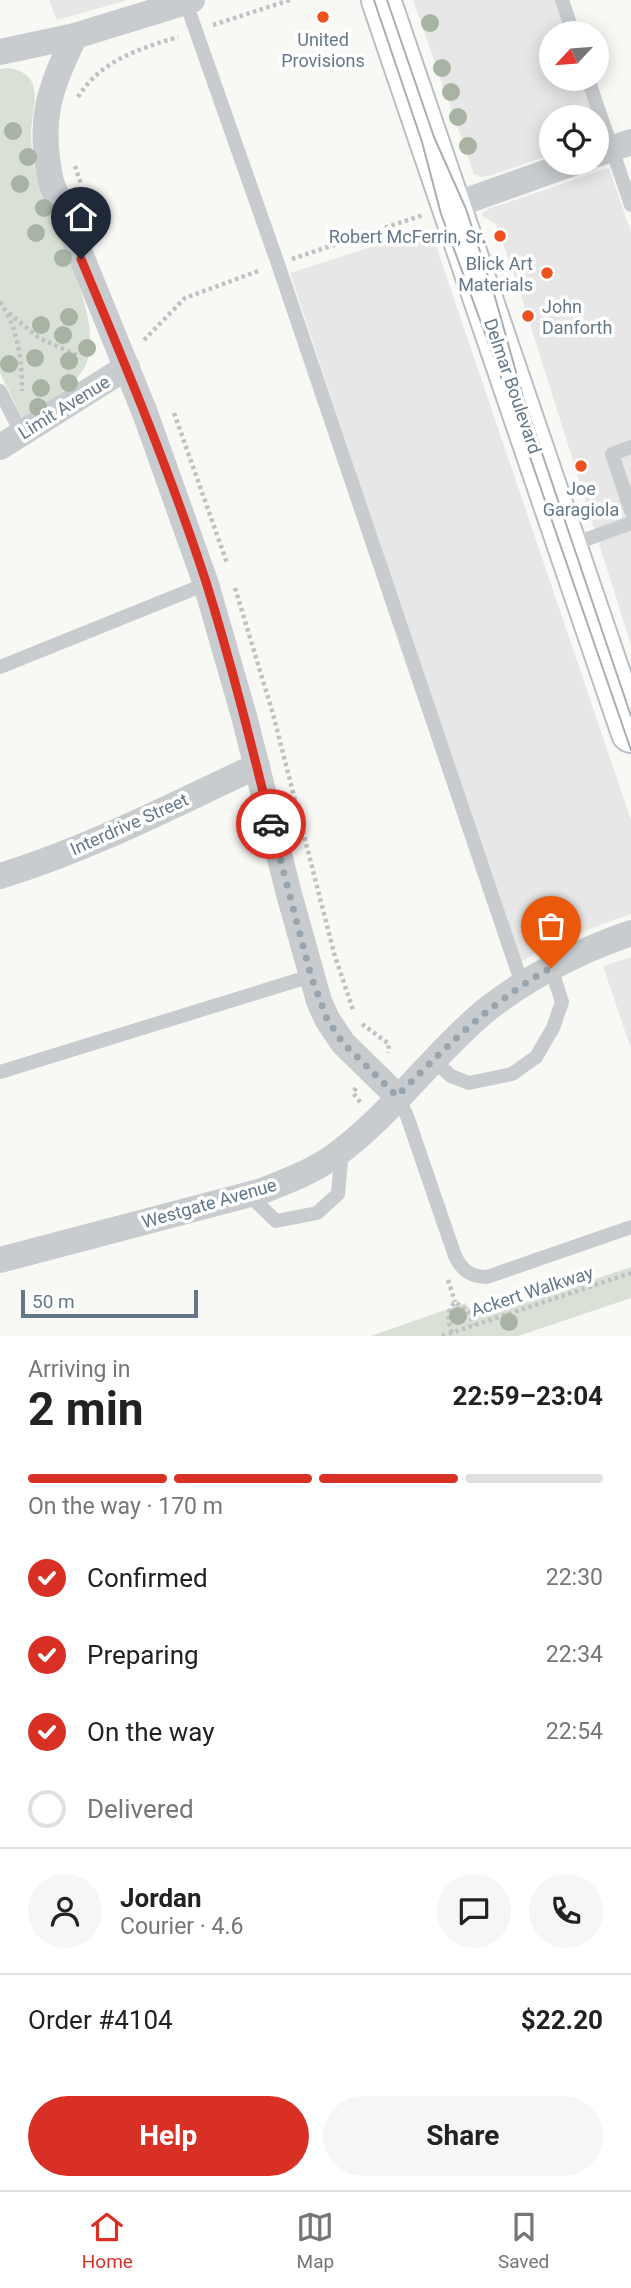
<!DOCTYPE html>
<html lang="en">
<head>
<meta charset="utf-8">
<style>
  body { margin:0; font-family:Roboto,sans-serif; background:#f6f6f6; color:#222; height:100vh; display:flex; flex-direction:column; font-size:26px; white-space:nowrap }
  * { box-sizing:border-box; margin:0 }
  p { font-size:23px; color:#767676 }
  .icon { flex:none; width:38px; height:38px; fill:none; stroke:currentColor; stroke-width:2; stroke-linecap:round; stroke-linejoin:round }
  .map { position:relative; height:1336px; overflow:hidden }
  .panel { display:flex; flex-direction:column; background:#fff; flex:1 }
  .panel>* { flex:none }
  .needle { width:46px; rotate:244deg }
  .controls { position:absolute; left:539px; top:21px; display:grid; gap:14px }
  .controls a { display:grid; place-items:center; width:70px; height:70px; border-radius:50%; background:#fff; box-shadow:0 4px 18px #0003; font-size:35px }
  .scale { position:absolute; left:21px; bottom:18px; width:177px; box-sizing:border-box; padding-left:7px; border:4px solid #657889; border-top:0; font-size:19px; line-height:24px; white-space:nowrap; color:#657889; -webkit-text-stroke:5px #fff; paint-order:stroke }
  .pin { position:absolute; display:grid; place-items:center; width:60px; height:60px; color:#fff; margin:-72px -30px; border-radius:50% 50% 50% 0; rotate:-45deg; box-shadow:0 0 7px #0007 }
  .pin .icon { rotate:45deg }
  .courier { position:absolute; display:grid; place-items:center; width:70px; height:70px; margin:-35px; border:5px solid #d93025; border-radius:50%; background:#fff; color:#222; box-shadow:0 2px 9px #0007 }
  .head em { font-style:normal; font-weight:700 }
  .head div { display:flex; flex-direction:column-reverse }
  .head { display:flex; align-items:center; justify-content:space-between; height:119px; padding:0 28px }
  h1 { font-size:46px; font-weight:700; line-height:52px }
  .bar { display:grid; grid-template-columns:repeat(4,1fr); gap:10px 7px; align-content:center; height:84px; padding:0 28px }
  .bar i { height:9px; border-radius:5px; background:#e0e0e0 }
  .bar .on { background:#d93025 }
  .bar p { grid-column:span 4 }
  .line { display:flex; align-items:center; gap:18px; padding:0 28px; border-top:2px solid #e0e0e0 }
  .line div { flex:1 }
  .round { display:grid; place-items:center; flex:none; width:74px; height:74px; border-radius:37px; background:#f6f6f6 }
  ol { padding:0 28px; list-style:none }
  li { display:flex; align-items:center; gap:21px; height:77px }
  li p { margin-inline-start:auto }
  li .icon { padding:7px; border-radius:50%; background:#d93025; color:#fff; stroke-width:4 }
  li:last-child { color:#767676 }
  li i { width:38px; height:38px; border:4px solid #e0e0e0; border-radius:50% }
  .primary-button { display:flex; gap:14px; margin-top:auto; padding:14px 28px }
  .primary-button a { flex:1; height:80px; border-radius:42px; background:#d93025; color:#fff; font-size:28px; font-weight:700; line-height:80px; text-align:center }
  .primary-button a+a { background:#f6f6f6; color:#222 }
  .tabs { display:flex; justify-content:space-around; align-items:center; height:98px; border-top:2px solid #e0e0e0; background:#fff; font-size:19px; color:#767676 }
  .tabs a { display:grid; justify-items:center; gap:4px }
  .tabs .on { color:#d93025 }
  .map>svg:first-child { display:block }
  .built { fill:#e6e7e6 }
  .green { fill:#d9e1d6 }
  .lines { fill:none; stroke-linecap:round; stroke-linejoin:round }
  .secondary-casing { stroke:#babfc4; stroke-width:42 }
  .path { stroke:#bfc2c4; stroke-width:4.5; stroke-dasharray:3.5 3.5; stroke-linecap:butt }
  .lane { stroke:#c8cccf; stroke-width:14 }
  .street { stroke:#c8cccf; stroke-width:26 }
  .secondary { stroke:#fff; stroke-width:38 }
  .tram { stroke:#a8aeb4; stroke-width:2 }
  .tree { fill:#a8b3a3 }
  .done { stroke:#98a5af; stroke-width:7; stroke-dasharray:0 12.6 }
  .route { stroke:#d93025; stroke-width:9 }
  .poi-dot { fill:#f0501d; stroke:#fff; stroke-width:2.5 }
  .labels { text-anchor:middle; dominant-baseline:central; stroke-width:7; stroke-linejoin:round; paint-order:stroke }
  .poi-label { font-size:18px; fill:#657889; stroke:#fff }
  .street-label { font-size:18px; fill:#657889; stroke:#fff }
</style>
</head>
<body>
<div class="map">
<svg width="631" height="1336" viewBox="0 0 631 1336">
  <rect width="100%" height="100%" fill="#f8f8f5"/>
  <!-- built -->
  <g class="built">
    <polygon points="49,0 128,0 57,20"/>
    <polygon points="413,0 556,0 567,33 551,33 551,79 583,79 596,117 551,117 551,155 489,176 481,177 474,174"/>
    <polygon points="609,168 631,232 631,645 520,292 496,224 481,215 488,209"/>
    <polygon points="425,230 431,231 631,820 631,914 558,940 519,963 290,273"/>
    <polygon points="631,957 631,1049 603,966"/>
  </g>
  <!-- green -->
  <g class="green">
    <path d="M8,68c39,6 24,37 23,64 0,13 1,25 4,38 11,51 80,158 46,203 -15,20 -38,33 -58,47l-23,-47v-304z"/>
    <path d="M631,1267v31l-113,38h-147l94,-33c10,13 19,12 33,9z"/>
  </g>
  <g class="lines">
    <!-- secondary casing -->
    <g class="secondary-casing">
      <polyline id="secondary" points="381,0 631,733"/>
    </g>
    <!-- path -->
    <g class="path">
      <polyline points="213,25 290,0"/>
      <path d="M78,97c23,-37 61,-48 100,-60"/>
      <polyline points="75,166 81,184"/>
      <polyline points="292,259 423,215"/>
      <path d="M0,302c18,25 22,59 22,89"/>
      <polyline points="9,313 39,338 79,356"/>
      <polyline points="144,340 185,298 261,270"/>
      <polyline points="174,413 227,563"/>
      <polyline points="235,588 273,714 334,953 353,1010"/>
      <polyline points="362,1024 389,1044 388,1053"/>
      <polyline points="356,1088 353,1093 361,1103"/>
      <polyline points="448,1280 455,1302"/>
      <path d="M452,1333c-4,-12 -6,-21 3,-31l14,10 5,13"/>
      <polyline points="442,1336 631,1273"/>
    </g>
    <!-- lane -->
    <g class="lane">
      <polyline points="185,0 278,264 522,984"/>
      <polyline points="562,0 573,33"/>
      <polyline points="588,79 631,205"/>
      <polyline points="0,391 22,434"/>
      <polyline points="631,447 612,454 631,511"/>
      <polyline points="568,546 631,523"/>
      <polyline points="0,667 206,584"/>
      <polyline points="433,1060 451,1076 469,1083 512,1074 536,1057 553,1028 562,1002 551,968"/>
      <polyline points="0,1072 311,976"/>
      <path d="M397,1096l10,20 48,140c7,14 15,21 32,21l144,-50"/>
      <polyline points="249,1195 276,1221 317,1213 338,1194 342,1149"/>
    </g>
    <!-- street -->
    <g class="street">
      <path d="M75,36c-27,54 -37,86 -24,146l94,231 61,171 38,132 45,178 30,107 8,18 16,24 54,53"/>
      <polyline points="0,52 75,36 192,0"/>
      <polyline points="597,154 631,142"/>
      <polyline points="452,206 573,163"/>
      <polyline points="0,447 127,367"/>
      <path d="M0,876c89,-27 173,-71 257,-110"/>
      <path d="M0,1260l262,-69c23,-9 47,-18 68,-32 58,-40 101,-103 155,-148 43,-34 94,-60 146,-78"/>
    </g>
    <!-- secondary -->
    <use href="#secondary" class="secondary"/>
    <!-- tram -->
    <g class="tram">
      <polyline points="374,0 422,142 441,214 521,431 631,750"/>
      <polyline points="387,0 434,137 466,209 495,297 523,397 631,716"/>
    </g>
  </g>
  <!-- trees -->
  <g class="tree">
    <circle cx="430" cy="23" r="9"/>
    <circle cx="442" cy="68" r="9"/>
    <circle cx="451" cy="92" r="9"/>
    <circle cx="458" cy="117" r="9"/>
    <circle cx="13" cy="131" r="9"/>
    <circle cx="468" cy="146" r="9"/>
    <circle cx="28" cy="157" r="9"/>
    <circle cx="20" cy="184" r="9"/>
    <circle cx="44" cy="208" r="9"/>
    <circle cx="36" cy="233" r="9"/>
    <circle cx="63" cy="258" r="9"/>
    <circle cx="69" cy="317" r="9"/>
    <circle cx="41" cy="325" r="9"/>
    <circle cx="63" cy="335" r="9"/>
    <circle cx="87" cy="348" r="9"/>
    <circle cx="35" cy="358" r="9"/>
    <circle cx="69" cy="361" r="9"/>
    <circle cx="9" cy="364" r="9"/>
    <circle cx="69" cy="383" r="9"/>
    <circle cx="41" cy="388" r="9"/>
    <circle cx="38" cy="407" r="9"/>
    <circle cx="458" cy="1316" r="9"/>
    <circle cx="509" cy="1322" r="9"/>
  </g>
  <g class="lines">
    <!-- done -->
    <path class="done" d="M271,824l40,152 16,43 16,24 54,53c48,-48 94,-95 154,-128"/>
    <!-- route -->
    <path class="route" d="M81,259c45,107 89,213 125,323 25,80 45,161 65,242"/>
  </g>
  <!-- markers -->
  <g class="poi-dot">
    <circle cx="323" cy="17" r="7"/>
    <circle cx="500" cy="236" r="7"/>
    <circle cx="547" cy="273" r="7"/>
    <circle cx="528" cy="316" r="7"/>
    <circle cx="581" cy="466" r="7"/>
  </g>
  <g class="labels">
    <!-- poi labels -->
    <g class="poi-label">
      <text x="323" y="39">United<tspan x="323" dy="21">Provisions</tspan></text>
      <text x="486" y="236" text-anchor="end">Robert McFerrin, Sr.</text>
      <text x="533" y="263" text-anchor="end">Blick Art<tspan x="533" dy="21">Materials</tspan></text>
      <text x="542" y="306" text-anchor="start">John<tspan x="542" dy="21">Danforth</tspan></text>
      <text x="581" y="488">Joe<tspan x="581" dy="21">Garagiola</tspan></text>
    </g>
    <!-- street labels -->
    <g class="street-label">
      <text transform="translate(513 386) rotate(71)">Delmar Boulevard</text>
      <text transform="translate(64 407) rotate(-32)">Limit Avenue</text>
      <text transform="translate(129 824) rotate(-24)">Interdrive Street</text>
      <text transform="translate(209 1203) rotate(-16)">Westgate Avenue</text>
      <text transform="translate(532 1291) rotate(-18)">Ackert Walkway</text>
    </g>
  </g>
</svg>
<div class="controls">
<a><svg class="needle" viewBox="-14 -14 28 28"><path d="M0-13l5 13h-10z" fill="#e53935"/><path d="M0 13l5-13h-10z" fill="#767676"/></svg></a>
<a><svg class="icon" aria-label="locate" viewBox="0 0 24 24"><circle cx="12" cy="12" r="6"/><path d="M12 2v4M12 18v4M2 12h4M18 12h4"/></svg></a>
</div>
<div class="scale">50 m</div>
<div class="pin" style="left:551px;top:968px;background:#ea580c"><svg class="icon" aria-label="bag" viewBox="0 0 24 24"><path d="M5 8h14l-1 12H6zM9 8a3 3 0 0 1 6 0"/></svg></div>
<div class="pin" style="left:81px;top:259px;background:#1f2937"><svg class="icon" aria-label="home" viewBox="0 0 24 24"><path d="M3 11l9-7 9 7M6 9v11h12V9"/></svg></div>
<div class="courier" style="left:271px;top:824px"><svg class="icon" aria-label="car" viewBox="0 0 24 24"><path d="M5 17H2v-5l4-1 3-4h7l3 4 3 1v5h-3M9 17h6M6 11h13"/><circle cx="7" cy="17" r="2"/><circle cx="17" cy="17" r="2"/></svg></div>
</div>
<section class="panel">
<div class="head"><div><h1>2 min</h1><p>Arriving in</p></div><em>22:59–23:04</em></div>
<div class="bar"><i class="on"></i><i class="on"></i><i class="on"></i><i></i><p>On the way · 170 m</p></div>
<ol>
<li><svg class="icon" aria-label="check" viewBox="0 0 24 24"><path d="M5 12l5 5 9-10"/></svg>Confirmed<p>22:30</p></li>
<li><svg class="icon" aria-label="check" viewBox="0 0 24 24"><path d="M5 12l5 5 9-10"/></svg>Preparing<p>22:34</p></li>
<li><svg class="icon" aria-label="check" viewBox="0 0 24 24"><path d="M5 12l5 5 9-10"/></svg>On the way<p>22:54</p></li>
<li><i></i>Delivered</li>
</ol>
<div class="line" style="height:126px"><a class="round"><svg class="icon" aria-label="person" viewBox="0 0 24 24"><circle cx="12" cy="8" r="4"/><path d="M4 21q1-7 8-7t8 7"/></svg></a><div><b>Jordan</b><p>Courier · 4.6</p></div><a class="round"><svg class="icon" aria-label="chat" viewBox="0 0 24 24"><path d="M4 5h16v11H9l-5 4z"/></svg></a><a class="round"><svg class="icon" aria-label="phone" viewBox="0 0 24 24"><path d="M5 4h4l2 5-3 2q2 4 5 5l2-3 5 2v4C11 20 4 13 5 4z"/></svg></a></div>
<div class="line" style="height:91px"><div>Order #4104</div><b>$22.20</b></div>
<div class="primary-button"><a>Help</a><a>Share</a></div>
</section>
<nav class="tabs">
<a class="on"><svg class="icon" aria-label="home" viewBox="0 0 24 24"><path d="M3 11l9-7 9 7M6 9v11h12V9"/></svg>Home</a>
<a><svg class="icon" aria-label="map" viewBox="0 0 24 24"><path d="M3 6l6-2 6 2 6-2v14l-6 2-6-2-6 2zM9 4v14M15 6v14"/></svg>Map</a>
<a><svg class="icon" aria-label="saved" viewBox="0 0 24 24"><path d="M7 4h10v16l-5-4-5 4z"/></svg>Saved</a>
</nav>
</body>
</html>
